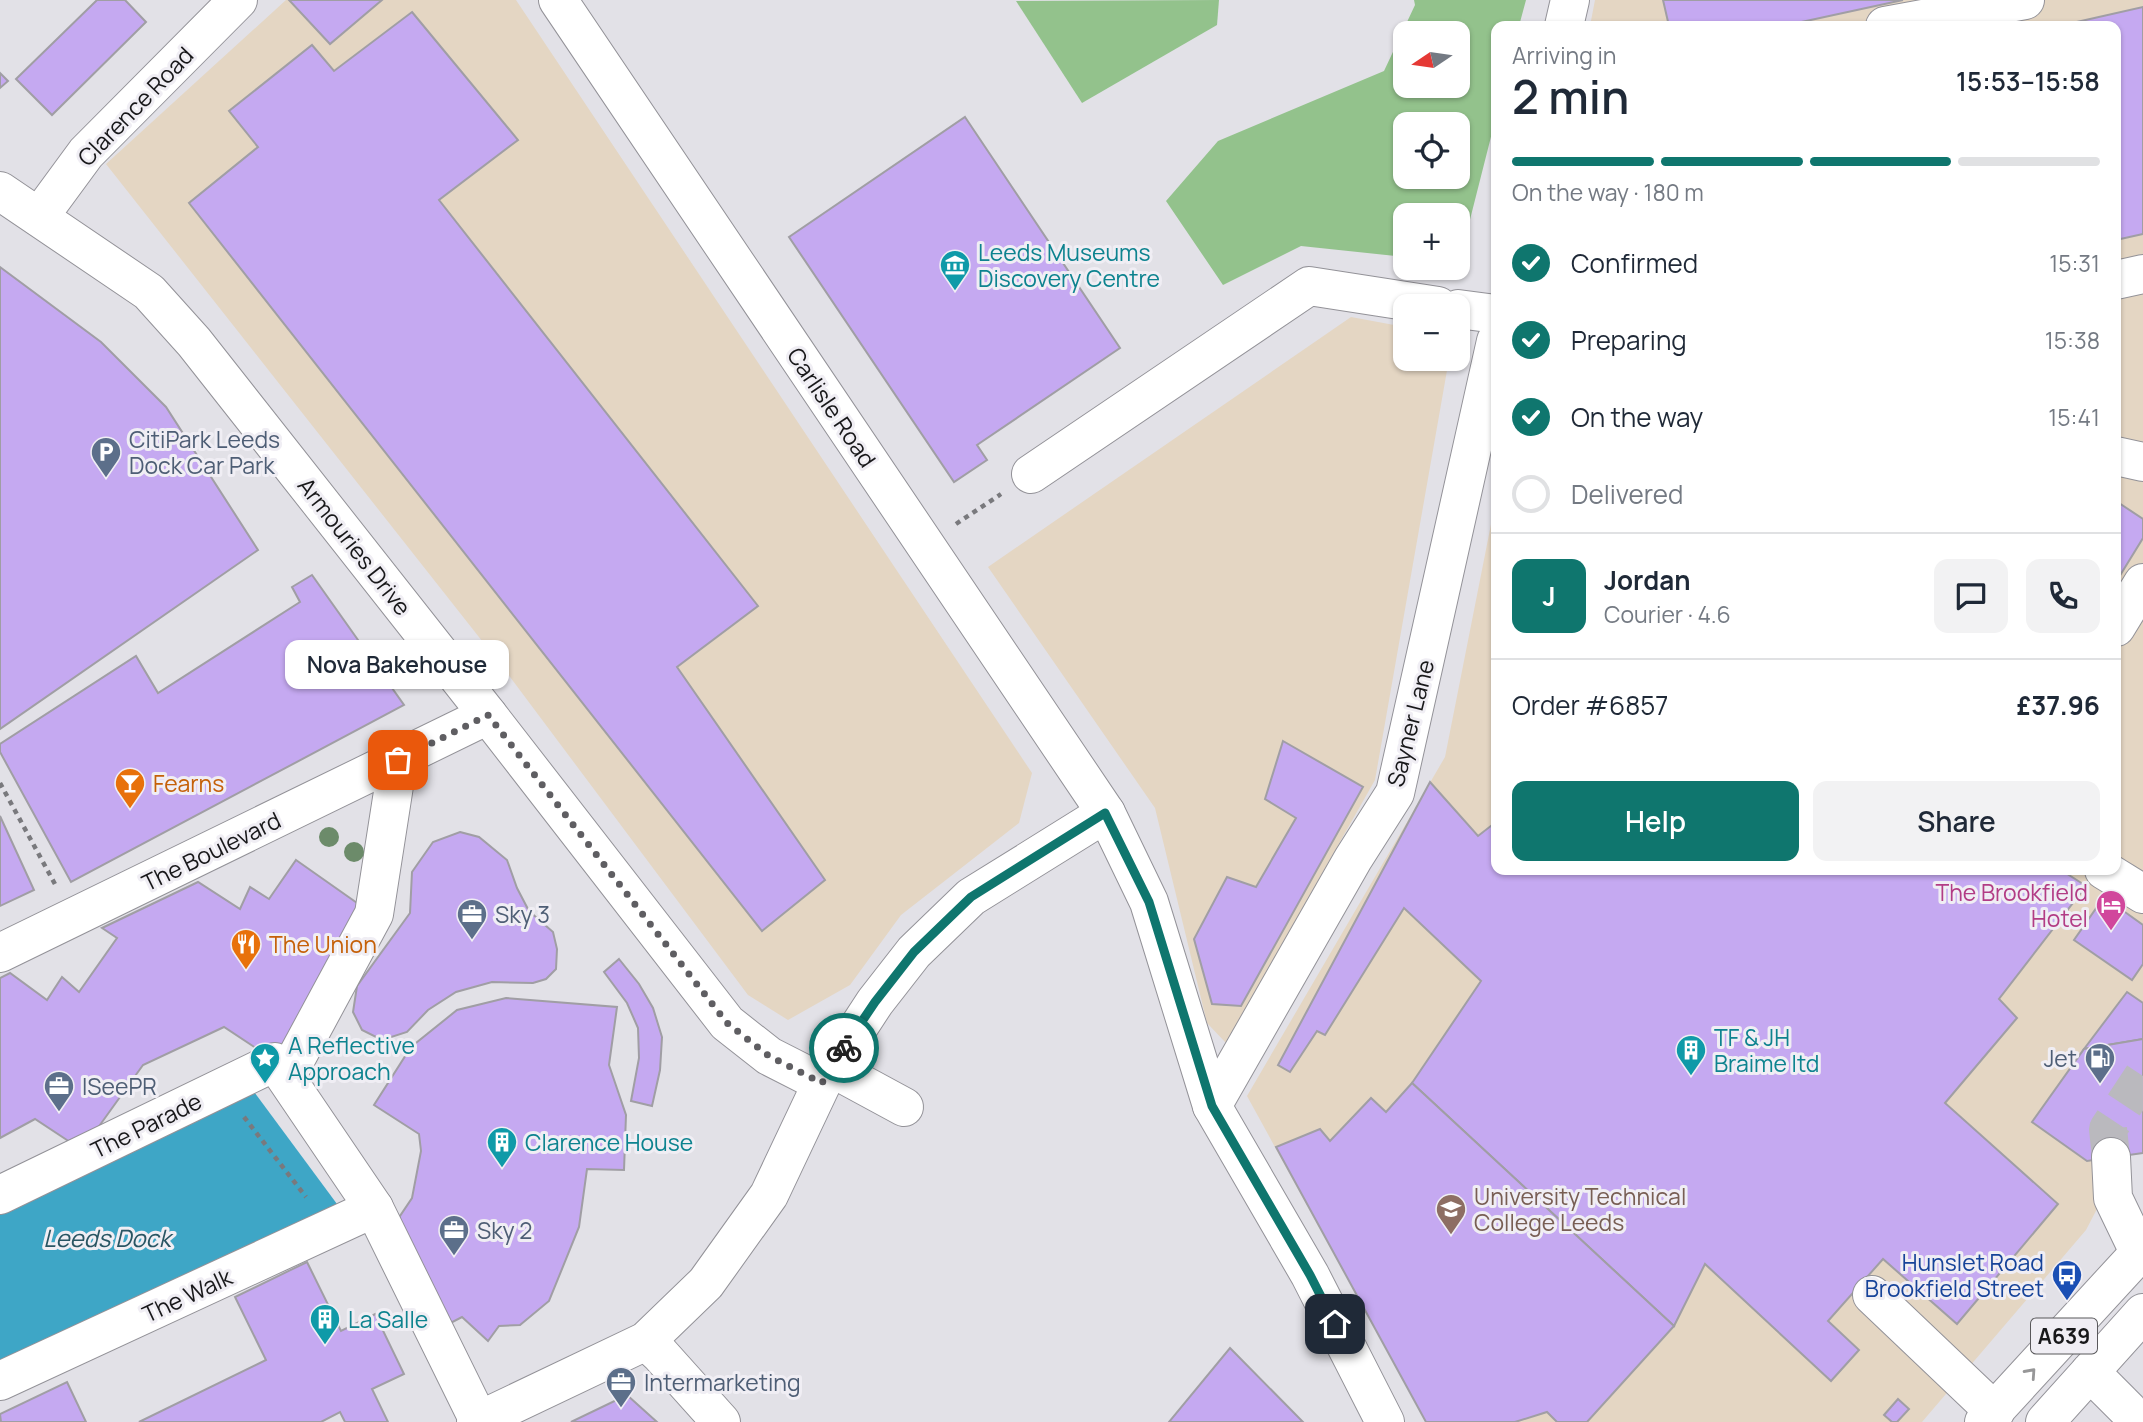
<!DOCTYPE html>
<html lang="en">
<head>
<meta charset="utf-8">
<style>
  body { margin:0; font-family:Manrope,sans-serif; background:#f2f2f3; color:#1f2937; height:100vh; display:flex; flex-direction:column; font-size:26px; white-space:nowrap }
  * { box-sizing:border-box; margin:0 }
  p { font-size:23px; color:#747a83 }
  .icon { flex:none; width:38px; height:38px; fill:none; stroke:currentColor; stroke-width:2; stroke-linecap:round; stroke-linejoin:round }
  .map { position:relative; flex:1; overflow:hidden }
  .details { position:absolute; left:1491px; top:21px; width:630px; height:854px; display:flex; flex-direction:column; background:#fff; border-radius:14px; box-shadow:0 2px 5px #0004 }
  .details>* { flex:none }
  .needle { width:46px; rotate:257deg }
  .buttons { position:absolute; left:1393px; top:21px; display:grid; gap:14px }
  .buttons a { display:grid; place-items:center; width:77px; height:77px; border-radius:14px; background:#fff; box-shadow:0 2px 5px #0004; font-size:35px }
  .pin { position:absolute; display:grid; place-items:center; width:60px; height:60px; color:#fff; margin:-30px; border-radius:14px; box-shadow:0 4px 10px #0006 }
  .courier { position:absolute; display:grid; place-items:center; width:70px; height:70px; margin:-35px; border:5px solid #0f766e; border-radius:50%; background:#fff; color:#222; box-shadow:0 2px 9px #0007 }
  .bubble { position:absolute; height:49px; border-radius:14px; background:#fff; box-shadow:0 2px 5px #0004; font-size:23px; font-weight:600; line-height:49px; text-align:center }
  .overview em { font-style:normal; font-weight:600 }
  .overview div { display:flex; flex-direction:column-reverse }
  .overview { display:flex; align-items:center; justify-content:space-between; height:119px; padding:0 21px }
  h1 { font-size:46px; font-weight:600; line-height:52px }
  .bar { display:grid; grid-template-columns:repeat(4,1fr); gap:10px 7px; align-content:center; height:84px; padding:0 21px }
  .bar i { height:9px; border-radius:5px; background:#e0e1e3 }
  .bar .selected { background:#0f766e }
  .bar p { grid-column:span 4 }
  .line { display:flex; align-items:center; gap:18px; padding:0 21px; border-top:2px solid #e0e1e3 }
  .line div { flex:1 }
  .round { display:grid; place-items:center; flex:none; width:74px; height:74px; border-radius:14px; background:#f2f2f3 }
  ol { padding:0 21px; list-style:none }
  li { display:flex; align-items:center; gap:21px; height:77px }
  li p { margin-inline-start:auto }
  li .icon { padding:7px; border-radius:50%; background:#0f766e; color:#fff; stroke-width:4 }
  li:last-child { color:#747a83 }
  li i { width:38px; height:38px; border:4px solid #e0e1e3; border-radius:50% }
  .button { display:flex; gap:14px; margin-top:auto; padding:14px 21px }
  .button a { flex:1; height:80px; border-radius:14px; background:#0f766e; color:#fff; font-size:28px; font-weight:600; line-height:80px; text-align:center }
  .button a+a { background:#f2f2f3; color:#1f2937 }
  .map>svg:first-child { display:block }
  .industrial { fill:#e4d6c3 }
  .green { fill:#93c28c; fill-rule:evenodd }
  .water { fill:#3ea6c6 }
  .building { fill:#c5a9f1; stroke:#a09ea4; stroke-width:2 }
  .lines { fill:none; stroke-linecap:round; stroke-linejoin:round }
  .minor-tunnel { stroke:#bab9be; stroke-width:38; stroke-dasharray:38 19; stroke-linecap:butt }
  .minor-casing { stroke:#939298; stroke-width:40 }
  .major-casing { stroke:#939298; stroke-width:40 }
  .path { stroke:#79797d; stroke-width:4.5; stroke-dasharray:5 5; stroke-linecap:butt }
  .minor { stroke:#fff; stroke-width:38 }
  .major { stroke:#fff; stroke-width:38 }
  .tree { fill:#6c8b6a }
  .oneway { stroke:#979798 }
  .done { stroke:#5f5e62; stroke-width:7; stroke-dasharray:0 12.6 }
  .route { stroke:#0f766e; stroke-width:9 }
  .labels { text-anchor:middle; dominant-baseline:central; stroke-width:6; stroke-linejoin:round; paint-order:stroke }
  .shield { fill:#f0eef4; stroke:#59585b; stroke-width:2 }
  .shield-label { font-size:21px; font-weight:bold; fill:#18181a }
  .street-label { font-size:23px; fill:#18181a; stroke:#f0eef4 }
  .culture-label { font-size:23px; fill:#0d838f; stroke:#f0eef4; text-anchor:start }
  .service-label { font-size:23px; fill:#4e5e75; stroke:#f0eef4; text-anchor:start }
  .food-label { font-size:23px; fill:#c56008; stroke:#f0eef4; text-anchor:start }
  .hotel-label { font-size:23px; fill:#b23c85; stroke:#f0eef4; text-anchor:end }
  .education-label { font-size:23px; fill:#785e54; stroke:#f0eef4; text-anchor:start }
  .transit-label { font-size:23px; fill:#164399; stroke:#f0eef4; text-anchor:end }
  .water-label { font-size:24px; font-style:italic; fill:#295563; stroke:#f0eef4 }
</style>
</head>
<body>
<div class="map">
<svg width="2143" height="1422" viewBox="0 0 2143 1422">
  <rect width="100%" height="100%" fill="#e2e1e7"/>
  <!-- industrial -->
  <g class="industrial">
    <polygon points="286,0 516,0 1032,773 1019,823 901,915 850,985 788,1020 748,995 501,665 106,164"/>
    <polygon points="1595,0 2143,0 2143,1121 2086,1230 1922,1422 1426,1422 1247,1096 1445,757 1496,499 1496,870 2116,870 2116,26 1590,26"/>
    <polygon points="1351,317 1405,327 1405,359 1449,359 1375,780 1226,1043 1207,1023 1155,808 988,567"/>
  </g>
  <!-- green -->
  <g class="green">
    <polygon points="1219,0 1217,25 1082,103 1016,1"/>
    <path d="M1414,0h112l-7,26h-23v91l-37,146h-1v-48h-53v42l-104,-11 -78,39 -57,-84 52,-60 166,-70 31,-66zM1405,33h53v53h-53zM1405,124h53v53h-53z"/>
  </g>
  <!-- water -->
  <polygon class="water" points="252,1089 337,1204 0,1366 0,1210"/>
  <!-- building -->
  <g class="building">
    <polygon points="97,0 125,0 146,22 52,115 16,79"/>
    <polygon points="289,0 382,0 330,44"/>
    <polygon points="1663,0 1903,0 1783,26 1669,26"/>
    <polygon points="2143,7 2143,234 2116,240 2116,26 2059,26"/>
    <polygon points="412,12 518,140 439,200 758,606 677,667 825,880 762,931 189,203 258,147 229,111 312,45 334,71"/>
    <polygon points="0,73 8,81 0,88"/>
    <polygon points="965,117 1120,348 977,445 987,460 954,482 789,237"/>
    <polygon points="0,267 101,342 166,407 258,550 0,729"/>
    <polygon points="2116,501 2143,519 2143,538 2116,582"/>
    <polygon points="312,575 404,705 71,882 0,752 0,744 136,656 158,693 300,602 292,587"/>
    <polygon points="1283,741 1363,787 1241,1006 1212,1004 1194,939 1227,877 1256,887 1296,818 1265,799"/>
    <polygon points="1430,782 1478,836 1496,822 1496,870 2061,870 2086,886 1999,999 2017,1018 1945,1103 2058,1204 1957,1324 1883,1259 1828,1321 1859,1350 1831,1381 1705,1264 1674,1326 1412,1083 1481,981 1404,908 1325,1035 1317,1031 1290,1072 1278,1065"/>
    <polygon points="0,816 34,890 0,906"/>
    <polygon points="460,832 479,837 507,860 517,888 529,911 553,932 557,949 556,969 546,979 533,983 492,982 456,992 428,1010 407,1032 382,1040 362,1030 353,1012 357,986 410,913 412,872 433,842"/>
    <polygon points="296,860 367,910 274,1060 224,1027 143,1065 82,1150 35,1119 0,1138 0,978 10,973 47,1000 62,977 79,992 117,938 102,928 198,882 240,909 250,887 269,899"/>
    <polygon points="2104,897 2143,925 2143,964 2132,980 2074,940"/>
    <polygon points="619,959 639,984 653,1008 662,1037 660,1070 652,1106 631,1101 639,1058 638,1028 627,1003 604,972"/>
    <polygon points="2127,992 2143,1003 2143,1039 2084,1049"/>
    <polygon points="506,998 617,1007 609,1065 626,1115 624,1170 587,1169 579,1227 549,1301 520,1325 499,1326 488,1341 462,1317 437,1330 398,1219 412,1198 421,1151 419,1134 374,1105 411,1047 457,1010"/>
    <polygon points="2143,1039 2143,1153 2087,1161 2032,1122 2084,1049"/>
    <polygon points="1412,1083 1674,1326 1587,1422 1557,1422 1547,1412 1515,1422 1426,1422 1276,1147 1320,1129 1330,1141 1371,1098 1386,1112"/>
    <polygon points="307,1262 341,1331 375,1314 404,1374 372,1389 388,1422 345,1422 340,1412 321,1422 139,1422 266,1360 235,1297"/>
    <polygon points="1230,1348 1303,1422 1169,1422"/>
    <polygon points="67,1382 86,1422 1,1422 0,1414"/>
    <polygon points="627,1395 657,1422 571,1422"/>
    <polygon points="1898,1399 1909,1409 1897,1422 1892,1422 1884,1415"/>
  </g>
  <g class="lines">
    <!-- minor-tunnel -->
    <polyline class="minor-tunnel" points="2111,1157 2108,1129 2143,1076"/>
    <!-- minor casing -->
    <g class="minor-casing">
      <g id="minor">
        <polyline points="558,0 1106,813 1149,902 1212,1106 1310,1275 1385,1422"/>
        <polyline points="1564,26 1570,0"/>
        <polyline points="1885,26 2025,0"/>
        <polyline points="0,191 149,292 194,342 488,715 727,1023 769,1056 822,1083"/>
        <polyline points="39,217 86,153 238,0"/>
        <polyline points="2116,280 2143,274"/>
        <polyline points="1458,309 1496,314"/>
        <polyline points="2116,456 2143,462"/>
        <polyline points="1031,474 1309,286 1438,306"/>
        <polyline points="2116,627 2143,583"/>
        <polyline points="2104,870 2143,894"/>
        <polyline points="0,953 488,715"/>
        <polyline points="832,1068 904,1107"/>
        <polyline points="286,1077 374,914 398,760"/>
        <polyline points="1212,1106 1353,859 1395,793 1496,341"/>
        <polyline points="2111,1157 2113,1198 2140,1254"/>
        <polyline points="0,1195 275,1062 374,1208 479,1421"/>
        <polyline points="1872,1295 1995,1412"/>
        <polyline points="646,1341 660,1354 721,1422"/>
        <polyline points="2090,1372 2140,1422"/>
        <polyline points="0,1381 374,1208"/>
        <polyline points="476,1422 646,1341 706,1283 769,1195 822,1083 875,1002 914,952 971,897 1106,813"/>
      </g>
    </g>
    <!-- major casing -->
    <g class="major-casing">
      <g id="major">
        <polyline points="1984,1422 2143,1249"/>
        <polyline points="2045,1422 2143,1313"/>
      </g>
    </g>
    <!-- path -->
    <g class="path">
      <polyline points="956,524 1001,494"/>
      <polyline points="0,783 56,886"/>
      <polyline points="244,1117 306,1197"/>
    </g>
    <!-- minor -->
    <use href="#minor" class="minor"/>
    <!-- major -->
    <use href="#major" class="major"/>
  </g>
  <!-- trees -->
  <g class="tree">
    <circle cx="329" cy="837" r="10"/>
    <circle cx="354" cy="852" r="10"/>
  </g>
  <!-- one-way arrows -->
  <defs><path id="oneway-chevron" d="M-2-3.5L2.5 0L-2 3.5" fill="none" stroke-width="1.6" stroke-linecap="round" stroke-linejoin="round" transform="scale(1.75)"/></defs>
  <use class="oneway" href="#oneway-chevron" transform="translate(2031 1373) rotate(-48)"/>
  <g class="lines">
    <!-- done -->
    <polyline class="done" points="398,760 488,715 727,1023 769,1056 822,1083 844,1048"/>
    <!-- route -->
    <polyline class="route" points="844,1048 875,1002 914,952 971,897 1105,813 1149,902 1212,1106 1310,1275 1335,1324"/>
  </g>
  <!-- icons -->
  <defs>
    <g id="museum-pin" transform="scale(1.575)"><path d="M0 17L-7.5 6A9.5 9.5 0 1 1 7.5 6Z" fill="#0f9aa8" stroke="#f0eef4"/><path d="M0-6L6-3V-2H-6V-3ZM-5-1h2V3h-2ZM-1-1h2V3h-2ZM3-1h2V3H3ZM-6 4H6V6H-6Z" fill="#fff"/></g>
    <g id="parking-pin" transform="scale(1.575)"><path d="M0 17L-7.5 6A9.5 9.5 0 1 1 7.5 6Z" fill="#5c6f8a" stroke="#f0eef4"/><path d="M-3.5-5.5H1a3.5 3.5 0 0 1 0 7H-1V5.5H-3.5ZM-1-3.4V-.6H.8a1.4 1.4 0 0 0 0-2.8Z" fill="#fff"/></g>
    <g id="bar-pin" transform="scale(1.575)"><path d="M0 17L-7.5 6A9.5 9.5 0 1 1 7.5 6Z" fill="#e8710a" stroke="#f0eef4"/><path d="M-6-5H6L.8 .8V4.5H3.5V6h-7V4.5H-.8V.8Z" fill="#fff"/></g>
    <g id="hotel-pin" transform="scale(1.575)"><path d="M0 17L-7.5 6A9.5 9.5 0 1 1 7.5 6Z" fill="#d1479c" stroke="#f0eef4"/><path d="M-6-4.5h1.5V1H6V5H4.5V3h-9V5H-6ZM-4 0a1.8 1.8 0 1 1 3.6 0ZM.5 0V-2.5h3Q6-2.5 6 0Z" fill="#fff"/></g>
    <g id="office-pin" transform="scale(1.575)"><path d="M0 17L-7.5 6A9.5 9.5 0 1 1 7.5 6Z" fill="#5c6f8a" stroke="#f0eef4"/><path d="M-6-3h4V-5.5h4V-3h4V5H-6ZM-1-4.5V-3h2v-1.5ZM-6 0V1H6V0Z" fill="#fff"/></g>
    <g id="restaurant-pin" transform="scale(1.575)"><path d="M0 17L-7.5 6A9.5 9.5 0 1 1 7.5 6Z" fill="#e8710a" stroke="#f0eef4"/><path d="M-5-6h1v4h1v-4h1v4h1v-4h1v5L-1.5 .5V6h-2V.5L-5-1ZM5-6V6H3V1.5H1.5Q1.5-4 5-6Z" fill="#fff"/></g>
    <g id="building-pin" transform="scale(1.575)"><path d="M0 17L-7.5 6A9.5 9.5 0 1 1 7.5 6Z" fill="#0f9aa8" stroke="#f0eef4"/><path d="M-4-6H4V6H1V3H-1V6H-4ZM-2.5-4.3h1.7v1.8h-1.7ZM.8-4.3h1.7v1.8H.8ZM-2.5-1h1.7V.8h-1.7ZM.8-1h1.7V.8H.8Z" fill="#fff"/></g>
    <g id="sight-pin" transform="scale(1.575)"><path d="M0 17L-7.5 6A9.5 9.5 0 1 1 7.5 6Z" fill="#0f9aa8" stroke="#f0eef4"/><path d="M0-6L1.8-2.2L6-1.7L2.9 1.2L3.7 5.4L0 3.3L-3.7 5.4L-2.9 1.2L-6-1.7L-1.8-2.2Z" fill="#fff"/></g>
    <g id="fuel-pin" transform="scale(1.575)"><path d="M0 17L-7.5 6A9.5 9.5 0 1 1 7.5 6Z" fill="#5c6f8a" stroke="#f0eef4"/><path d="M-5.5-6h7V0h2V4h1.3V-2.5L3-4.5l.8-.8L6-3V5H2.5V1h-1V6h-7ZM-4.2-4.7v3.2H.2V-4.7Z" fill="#fff"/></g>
    <g id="school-pin" transform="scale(1.575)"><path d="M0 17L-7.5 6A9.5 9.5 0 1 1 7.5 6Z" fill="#8d6e63" stroke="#f0eef4"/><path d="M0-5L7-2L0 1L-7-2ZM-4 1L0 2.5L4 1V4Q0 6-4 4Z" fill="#fff"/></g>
    <g id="bus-pin" transform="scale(1.575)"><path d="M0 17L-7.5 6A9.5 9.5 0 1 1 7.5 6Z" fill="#1a4fb4" stroke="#f0eef4"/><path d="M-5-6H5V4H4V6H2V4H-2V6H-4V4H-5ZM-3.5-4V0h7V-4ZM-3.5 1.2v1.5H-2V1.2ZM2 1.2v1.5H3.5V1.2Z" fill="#fff"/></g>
  </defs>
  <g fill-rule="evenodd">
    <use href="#museum-pin" x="955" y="265"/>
    <use href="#parking-pin" x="106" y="452"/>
    <use href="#bar-pin" x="130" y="783"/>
    <use href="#hotel-pin" x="2111" y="905"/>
    <use href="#office-pin" x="472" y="914"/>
    <use href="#restaurant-pin" x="246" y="944"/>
    <use href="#building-pin" x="1691" y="1050"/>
    <use href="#sight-pin" x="265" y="1058"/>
    <use href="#fuel-pin" x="2100" y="1058"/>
    <use href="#office-pin" x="59" y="1086"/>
    <use href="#building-pin" x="502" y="1142"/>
    <use href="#school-pin" x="1451" y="1209"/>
    <use href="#office-pin" x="454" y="1230"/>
    <use href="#bus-pin" x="2067" y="1275"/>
    <use href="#building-pin" x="325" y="1319"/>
    <use href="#office-pin" x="621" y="1382"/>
  </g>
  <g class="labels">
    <!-- shield labels -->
    <rect class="shield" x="2031" y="1318.5" width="66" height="35" rx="5"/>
    <g class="shield-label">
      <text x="2064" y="1336">A639</text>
    </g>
    <!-- street labels -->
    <g class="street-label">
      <text transform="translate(135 106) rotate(-46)">Clarence Road</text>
      <text transform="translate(832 407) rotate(56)">Carlisle Road</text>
      <text transform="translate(355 546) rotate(52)">Armouries Drive</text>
      <text transform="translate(1410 723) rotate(-76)">Sayner Lane</text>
      <text transform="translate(211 851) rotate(-26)">The Boulevard</text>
      <text transform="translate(146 1125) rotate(-26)">The Parade</text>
      <text transform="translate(187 1295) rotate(-25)">The Walk</text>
    </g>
    <!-- culture labels -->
    <g class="culture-label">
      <text x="978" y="252">Leeds Museums<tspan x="978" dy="26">Discovery Centre</tspan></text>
      <text x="1714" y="1037">TF &amp; JH<tspan x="1714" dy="26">Braime ltd</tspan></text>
      <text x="288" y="1045">A Reflective<tspan x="288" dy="26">Approach</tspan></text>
      <text x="525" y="1142">Clarence House</text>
      <text x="348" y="1319">La Salle</text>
    </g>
    <!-- service labels -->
    <g class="service-label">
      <text x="129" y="439">CitiPark Leeds<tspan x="129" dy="26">Dock Car Park</tspan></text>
      <text x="495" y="914">Sky 3</text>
      <text x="2077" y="1058" text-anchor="end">Jet</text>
      <text x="82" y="1086">ISeePR</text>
      <text x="477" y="1230">Sky 2</text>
      <text x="644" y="1382">Intermarketing</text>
    </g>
    <!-- food labels -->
    <g class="food-label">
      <text x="153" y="783">Fearns</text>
      <text x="269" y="944">The Union</text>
    </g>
    <!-- hotel labels -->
    <g class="hotel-label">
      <text x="2088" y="892">The Brookfield<tspan x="2088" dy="26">Hotel</tspan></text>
    </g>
    <!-- education labels -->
    <g class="education-label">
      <text x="1474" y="1196">University Technical<tspan x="1474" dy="26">College Leeds</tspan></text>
    </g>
    <!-- transit labels -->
    <g class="transit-label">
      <text x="2044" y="1262">Hunslet Road<tspan x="2044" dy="26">Brookfield Street</tspan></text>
    </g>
    <!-- water labels -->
    <g class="water-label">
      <text x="107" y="1237">Leeds Dock</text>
    </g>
  </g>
</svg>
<div class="buttons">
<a><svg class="needle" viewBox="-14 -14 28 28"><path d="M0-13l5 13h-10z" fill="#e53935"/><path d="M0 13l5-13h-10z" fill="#747a83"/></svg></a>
<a><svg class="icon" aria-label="locate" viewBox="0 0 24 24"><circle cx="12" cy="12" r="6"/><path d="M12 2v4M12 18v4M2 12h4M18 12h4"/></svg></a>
<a>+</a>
<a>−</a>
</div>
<div class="pin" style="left:398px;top:760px;background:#ea580c"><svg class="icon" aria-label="bag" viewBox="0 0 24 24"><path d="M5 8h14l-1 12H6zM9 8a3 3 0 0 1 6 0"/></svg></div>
<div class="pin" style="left:1335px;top:1324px;background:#1f2937"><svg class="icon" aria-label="home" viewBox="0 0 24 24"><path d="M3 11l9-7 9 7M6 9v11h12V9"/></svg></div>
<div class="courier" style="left:844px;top:1048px"><svg class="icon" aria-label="bike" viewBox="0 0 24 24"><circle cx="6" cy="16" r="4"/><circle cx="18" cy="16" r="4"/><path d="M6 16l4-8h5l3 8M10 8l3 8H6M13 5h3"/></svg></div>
<div class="bubble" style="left:285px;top:640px;width:224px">Nova Bakehouse</div>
<section class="details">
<div class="overview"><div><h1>2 min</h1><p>Arriving in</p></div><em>15:53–15:58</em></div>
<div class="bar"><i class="selected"></i><i class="selected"></i><i class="selected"></i><i></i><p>On the way · 180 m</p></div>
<ol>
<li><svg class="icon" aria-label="check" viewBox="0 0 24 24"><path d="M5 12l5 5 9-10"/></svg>Confirmed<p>15:31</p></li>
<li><svg class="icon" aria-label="check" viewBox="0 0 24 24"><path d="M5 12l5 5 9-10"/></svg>Preparing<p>15:38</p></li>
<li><svg class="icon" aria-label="check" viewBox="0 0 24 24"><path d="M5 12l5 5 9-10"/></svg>On the way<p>15:41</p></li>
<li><i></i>Delivered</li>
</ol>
<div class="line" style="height:126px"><b class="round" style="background:#0f766e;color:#fff">J</b><div><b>Jordan</b><p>Courier · 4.6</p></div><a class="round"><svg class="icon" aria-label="chat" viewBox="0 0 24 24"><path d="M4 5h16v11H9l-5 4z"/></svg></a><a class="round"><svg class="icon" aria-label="phone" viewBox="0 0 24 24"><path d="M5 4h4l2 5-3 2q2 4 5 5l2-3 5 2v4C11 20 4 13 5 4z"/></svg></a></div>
<div class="line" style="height:91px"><div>Order #6857</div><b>£37.96</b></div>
<div class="button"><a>Help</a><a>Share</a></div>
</section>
</div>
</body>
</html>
